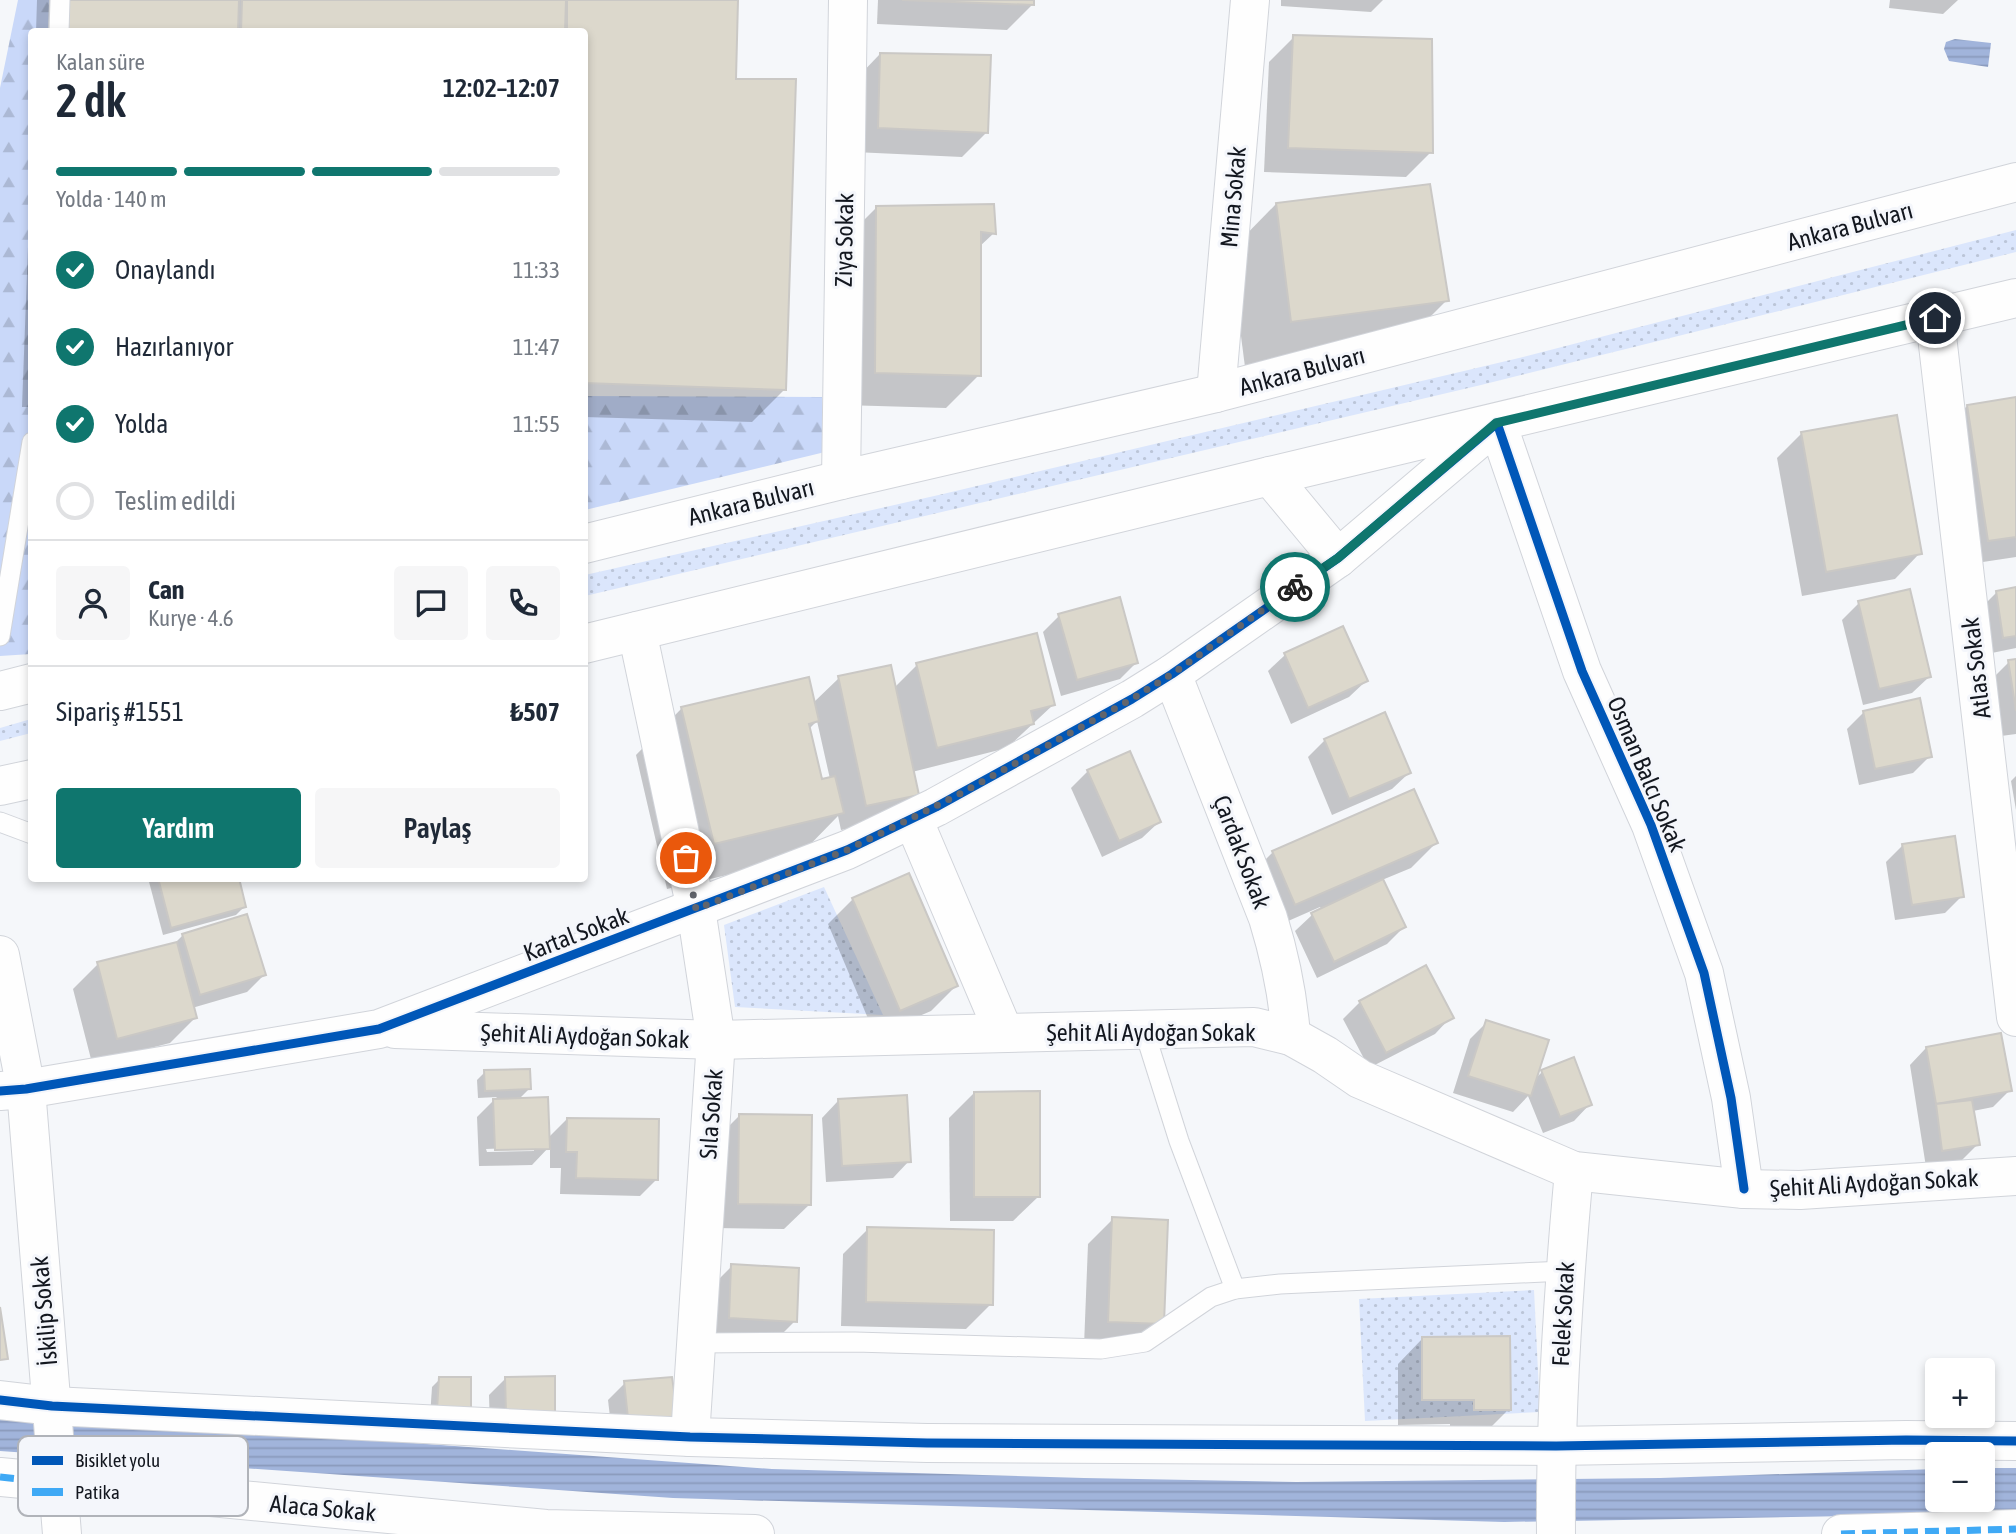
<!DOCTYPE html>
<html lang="tr">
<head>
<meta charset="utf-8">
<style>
  body { margin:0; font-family:"Asap Condensed",sans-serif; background:#f6f6f7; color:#1f2937; height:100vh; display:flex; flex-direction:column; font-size:26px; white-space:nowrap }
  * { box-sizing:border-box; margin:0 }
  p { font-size:23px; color:#747a83 }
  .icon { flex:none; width:38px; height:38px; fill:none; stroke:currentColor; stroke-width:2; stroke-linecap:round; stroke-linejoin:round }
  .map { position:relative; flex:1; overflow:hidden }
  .details { position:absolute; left:28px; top:28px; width:560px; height:854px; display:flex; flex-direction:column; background:#fff; border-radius:7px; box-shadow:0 4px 10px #0003 }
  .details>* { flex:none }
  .buttons { position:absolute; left:1925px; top:1358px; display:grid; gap:14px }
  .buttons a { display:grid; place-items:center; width:70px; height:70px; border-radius:7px; background:#fff; box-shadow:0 4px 10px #0003; font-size:35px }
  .pin { position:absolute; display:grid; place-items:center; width:60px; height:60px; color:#fff; margin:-30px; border:4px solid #fff; border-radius:50%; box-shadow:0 2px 7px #0007 }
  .courier { position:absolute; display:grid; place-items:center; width:70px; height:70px; margin:-35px; border:5px solid #0f766e; border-radius:50%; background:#fff; color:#222; box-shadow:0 2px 9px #0007 }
  .summary em { font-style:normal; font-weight:600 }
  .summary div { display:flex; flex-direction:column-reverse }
  .summary { display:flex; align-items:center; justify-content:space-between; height:119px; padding:0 28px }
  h1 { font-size:46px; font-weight:600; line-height:52px }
  .bar { display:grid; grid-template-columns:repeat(4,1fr); gap:10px 7px; align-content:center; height:84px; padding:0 28px }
  .bar i { height:9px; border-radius:5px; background:#e0e1e3 }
  .bar .on { background:#0f766e }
  .bar p { grid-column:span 4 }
  .line { display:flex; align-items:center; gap:18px; padding:0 28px; border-top:2px solid #e0e1e3 }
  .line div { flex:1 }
  .round { display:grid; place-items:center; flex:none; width:74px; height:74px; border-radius:7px; background:#f6f6f7 }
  ol { padding:0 28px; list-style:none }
  li { display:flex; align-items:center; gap:21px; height:77px }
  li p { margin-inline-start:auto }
  li .icon { padding:7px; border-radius:50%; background:#0f766e; color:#fff; stroke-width:4 }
  li:last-child { color:#747a83 }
  li i { width:38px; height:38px; border:4px solid #e0e1e3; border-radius:50% }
  .action { display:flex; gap:14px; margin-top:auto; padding:14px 28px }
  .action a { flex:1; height:80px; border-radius:7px; background:#0f766e; color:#fff; font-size:28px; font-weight:600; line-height:80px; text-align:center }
  .action a+a { background:#f6f6f7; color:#1f2937 }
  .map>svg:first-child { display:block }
  .grass { fill:url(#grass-dots) }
  .forest { fill:url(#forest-firs) }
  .water { fill:url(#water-rules) }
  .shadow { fill:#0003; fill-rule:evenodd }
  .building { fill:#dcd8cc; stroke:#cac8c5; stroke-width:2 }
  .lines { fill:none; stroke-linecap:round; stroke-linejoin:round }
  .lane-casing { stroke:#d1d4da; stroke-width:21 }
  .street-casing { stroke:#d1d4da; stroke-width:40 }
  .secondary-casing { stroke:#d1d4da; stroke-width:40 }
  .lane { stroke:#fefefe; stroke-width:19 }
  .street { stroke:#fefefe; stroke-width:38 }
  .secondary { stroke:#fefefe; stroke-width:38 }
  .quiet { stroke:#3fa9f5; stroke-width:7; stroke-dasharray:14 7; stroke-linecap:butt }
  .cycleway-casing { stroke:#f4f6fb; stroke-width:13 }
  .cycleway { stroke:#0057b8; stroke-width:9 }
  .done { stroke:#62656c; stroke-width:7; stroke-dasharray:0 12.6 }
  .route { stroke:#0f766e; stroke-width:9 }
  .labels { text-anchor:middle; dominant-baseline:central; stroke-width:6; stroke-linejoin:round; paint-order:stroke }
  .street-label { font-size:24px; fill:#13171f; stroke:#f4f6fb }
  .key { fill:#f4f6fb; stroke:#b0b3b9; stroke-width:2 }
  .key-label { font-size:19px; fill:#13171f }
</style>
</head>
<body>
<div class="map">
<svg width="2016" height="1534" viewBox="0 0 2016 1534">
  <defs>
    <pattern id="grass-dots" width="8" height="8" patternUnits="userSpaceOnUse" patternTransform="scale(1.75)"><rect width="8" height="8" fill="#dbe6fc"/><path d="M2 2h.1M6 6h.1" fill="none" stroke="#bbc5d8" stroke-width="1.8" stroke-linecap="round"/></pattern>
    <pattern id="forest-firs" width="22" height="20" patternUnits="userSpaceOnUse" patternTransform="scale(1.75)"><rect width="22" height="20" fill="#c9d8f9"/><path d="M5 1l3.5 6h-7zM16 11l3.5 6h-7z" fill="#acb9d5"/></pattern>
    <pattern id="water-rules" width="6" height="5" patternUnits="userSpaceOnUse" patternTransform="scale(1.75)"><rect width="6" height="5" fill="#a1b4db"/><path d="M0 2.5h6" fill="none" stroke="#8a9abc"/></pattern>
  </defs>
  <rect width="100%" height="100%" fill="#f5f7fa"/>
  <!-- grass -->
  <g class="grass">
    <polygon points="2016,230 2016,252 1481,385 585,596 585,575 943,494 1519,358"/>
    <polygon points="31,719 31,733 0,741 0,728"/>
    <polygon points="824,887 883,1015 735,1007 724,925"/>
    <polygon points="1534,1290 1540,1412 1365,1421 1359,1299"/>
  </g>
  <!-- forest -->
  <g class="forest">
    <polygon points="18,0 49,0 48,31 32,32 31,654 0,656 0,88"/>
    <polygon points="584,396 822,397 825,452 585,510"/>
  </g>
  <!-- water -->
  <g class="water">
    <polygon points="1955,39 1991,43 1988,67 1949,61 1944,49 1946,42"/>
    <polygon points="0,1413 772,1469 1084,1478 1296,1482 1660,1478 1937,1469 1937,1500 1983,1500 1983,1468 2016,1468 2016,1513 1504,1522 673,1498 0,1451"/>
  </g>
  <!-- shadow -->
  <g class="shadow">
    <polygon points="37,0 736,0 734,81 785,389 752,422 584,417 584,32 36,32"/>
    <polygon points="878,0 1032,0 1032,5 1007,30 877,24"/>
    <polygon points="1281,0 1383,0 1371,12 1281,6"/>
    <polygon points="1890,0 1958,0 1943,14 1889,8"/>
    <polygon points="1294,37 1431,152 1406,177 1264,172 1269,62"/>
    <polygon points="880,54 987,132 962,157 854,152 855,80"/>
    <polygon points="32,140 32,407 22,407"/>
    <polygon points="1276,204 1447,300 1400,347 1245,367 1230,251"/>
    <polygon points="877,207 994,233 979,247 979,375 946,408 843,405 844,240"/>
    <polygon points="2016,399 2016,557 1963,565 1942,432 1967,406"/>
    <polygon points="1802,433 1920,553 1895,579 1802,596 1777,458"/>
    <polygon points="2016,588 2016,648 1987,654 1980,609 1997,592"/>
    <polygon points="1859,603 1929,677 1912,693 1863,705 1842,620"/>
    <polygon points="1059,616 1136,663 1120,679 1061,696 1043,632"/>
    <polygon points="1342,628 1366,681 1349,697 1291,724 1268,671 1285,655"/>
    <polygon points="2016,661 2016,734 2001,736 1992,679 2009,662"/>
    <path d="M917,665l136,40 -46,43 -95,24 5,23 -25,25 -51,10 -3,-14 -42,43 -129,30 -31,-134 46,-47 131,-5 26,-25 55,10zM817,721l13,58 -9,2 -12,-52z"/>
    <polygon points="1864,712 1930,756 1913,773 1859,785 1847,729"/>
    <polygon points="1325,740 1409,773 1392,789 1332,815 1308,757"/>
    <polygon points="1088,771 1159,822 1142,838 1102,857 1071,788"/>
    <polygon points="2016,776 2016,810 2011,781"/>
    <polygon points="1436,843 1411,868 1382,880 1404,927 1387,944 1317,978 1295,931 1312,915 1322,910 1320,907 1270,929 1248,877 1273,852"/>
    <polygon points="1903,845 1962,896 1945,913 1895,920 1886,862"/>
    <polygon points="148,878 237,878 244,907 236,915 163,935"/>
    <polygon points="853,899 956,986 931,1011 875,1035 828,924"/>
    <polygon points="183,935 264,975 247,992 192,1008 195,1018 170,1043 92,1063 73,989 98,964 174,944"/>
    <polygon points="1360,1002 1451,1017 1435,1034 1369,1068 1343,1019"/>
    <polygon points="1487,1022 1535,1079 1542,1072 1590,1104 1574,1121 1543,1133 1528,1096 1513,1112 1453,1093 1470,1039"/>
    <polygon points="1926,1048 2010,1090 1993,1107 1973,1111 1978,1144 1961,1161 1926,1167 1910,1065"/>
    <path d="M485,1072l45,16 -12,12 30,38 19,-19 90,60 -17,17 -80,-2 1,-26h-11v-22l-18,19 -53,1 -2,-49 20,-20 -19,1 -1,-18zM534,1147v4l-47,1 -1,-3z"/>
    <polygon points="974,1093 1039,1196 1013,1221 950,1221 949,1118"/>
    <polygon points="838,1101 909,1161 893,1178 826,1182 822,1118"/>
    <polygon points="739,1116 810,1204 784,1229 714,1228 714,1141"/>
    <polygon points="1113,1219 1162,1323 1137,1348 1084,1346 1088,1244"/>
    <polygon points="868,1229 991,1304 966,1329 841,1326 843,1254"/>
    <polygon points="732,1266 795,1321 778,1338 713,1334 715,1283"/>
    <polygon points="1423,1338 1509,1409 1484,1434 1450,1434 1450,1424 1398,1425 1398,1364"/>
    <polygon points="506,1378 537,1430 490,1430 489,1395"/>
    <polygon points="440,1379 462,1415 430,1417 432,1387"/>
    <polygon points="625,1383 660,1434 612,1434 608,1400"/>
  </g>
  <!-- building -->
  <g class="building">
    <polygon points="68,0 239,0 238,32 66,32"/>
    <polygon points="242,0 566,0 565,32 241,32"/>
    <polygon points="567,0 738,0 736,79 796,79 786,390 584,383 584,32 567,32"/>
    <polygon points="902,0 1034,0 1034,5"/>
    <polygon points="1293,35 1432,39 1433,153 1288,148"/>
    <polygon points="880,53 991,55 988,133 878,128"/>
    <polygon points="1430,184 1449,301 1291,322 1276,203"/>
    <polygon points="994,204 996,234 981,232 981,376 875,373 876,206"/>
    <polygon points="2016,397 2016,537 1988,541 1967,405"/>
    <polygon points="1897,415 1922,554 1826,572 1801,432"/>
    <polygon points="2016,587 2016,636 2003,638 1996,591"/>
    <polygon points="1910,589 1931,677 1879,689 1858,601"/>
    <polygon points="1120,597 1138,663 1077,680 1058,614"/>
    <polygon points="1343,626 1368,681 1308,708 1284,653"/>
    <polygon points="1037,633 1055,705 1031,711 1034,724 937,748 916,663"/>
    <polygon points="2016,659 2016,711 2008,660"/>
    <polygon points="891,665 919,795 866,806 838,676"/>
    <polygon points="809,677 819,721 809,724 822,779 835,776 844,813 714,844 681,707"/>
    <polygon points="1920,698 1932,757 1875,769 1863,711"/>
    <polygon points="1385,712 1411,773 1349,799 1324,739"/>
    <polygon points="1130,751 1161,822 1119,841 1087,770"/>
    <polygon points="1414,789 1438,843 1295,905 1272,851"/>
    <polygon points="1955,836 1964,897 1912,905 1902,844"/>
    <polygon points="909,873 958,986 900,1011 852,898"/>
    <polygon points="158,878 239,878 246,907 171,928"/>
    <polygon points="1383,879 1406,927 1334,962 1311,913"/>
    <polygon points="247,914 266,975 200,995 182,934"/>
    <polygon points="177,942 197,1018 117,1039 97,962"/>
    <polygon points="1426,965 1454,1018 1386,1053 1359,1001"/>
    <polygon points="1486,1020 1549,1040 1531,1096 1468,1076"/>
    <polygon points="2001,1033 2012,1091 1936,1104 1926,1047"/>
    <polygon points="1574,1057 1592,1105 1560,1117 1541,1070"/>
    <polygon points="530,1069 531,1089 485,1091 484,1070"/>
    <polygon points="1040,1091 1040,1197 974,1197 974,1092"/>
    <polygon points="907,1095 911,1162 842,1166 838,1099"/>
    <polygon points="548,1097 550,1149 495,1150 493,1099"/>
    <polygon points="1972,1100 1980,1145 1942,1151 1936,1104"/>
    <polygon points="739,1114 812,1115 811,1205 738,1204"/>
    <polygon points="567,1118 659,1119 658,1180 576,1178 577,1152 566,1152"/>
    <polygon points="1112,1217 1168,1220 1164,1324 1108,1322"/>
    <polygon points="867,1227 994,1230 993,1305 866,1302"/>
    <polygon points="731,1264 799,1268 797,1322 729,1318"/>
    <polygon points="0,1307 8,1359 0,1360"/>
    <polygon points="1510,1336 1511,1410 1474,1410 1474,1400 1422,1400 1422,1337"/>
    <polygon points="555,1376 555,1414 506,1414 505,1377"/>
    <polygon points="439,1377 471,1377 471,1408 437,1410"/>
    <polygon points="672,1377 678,1418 628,1418 624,1381"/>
  </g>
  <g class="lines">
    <!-- lane casing -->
    <g class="lane-casing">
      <g id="lane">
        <polyline points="59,32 60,0"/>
        <polyline points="0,636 32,442"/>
        <polyline points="0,822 32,834"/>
        <polyline points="1144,1030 1179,1141 1235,1289"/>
        <polyline points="697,1343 855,1342 1101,1349 1145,1342 1211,1297 1235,1289 1280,1284 1565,1271"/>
      </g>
    </g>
    <!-- street casing -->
    <g class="street-casing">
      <g id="street">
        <polyline points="1935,319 2016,1017"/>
        <polyline points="1216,393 1250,0"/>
        <polyline points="1270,476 1338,558"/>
        <polyline points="841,480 848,0"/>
        <polyline points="637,631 696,909 716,1040 690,1437"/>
        <path d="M1172,674l96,244c12,39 20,77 23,118"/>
        <polyline points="913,819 1004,1033"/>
        <polyline points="0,955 26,1089 62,1534"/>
        <polyline points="395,1029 716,1040 1254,1027 1291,1036 1325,1055 1360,1079 1574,1171 1744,1189 1800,1190 2016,1176"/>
        <polyline points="0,1091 26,1089 379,1029 847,850 936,807 1132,699 1172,674 1338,558 1497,423 1582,671 1651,825 1704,973 1731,1098 1744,1189"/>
        <polyline points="0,1400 52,1406 690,1437 927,1443 1556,1446 1906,1440 2016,1441"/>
        <polyline points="0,1477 546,1529 755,1534"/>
        <path d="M1556,1534c-1,-121 7,-242 18,-363"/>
        <polyline points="1841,1534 2016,1529"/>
      </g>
    </g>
    <!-- secondary casing -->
    <g class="secondary-casing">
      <g id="secondary">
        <polyline points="584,544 841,480 1216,393 2016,182"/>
        <polyline points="584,644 1270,476 2016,298"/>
        <polyline points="0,691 32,683"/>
        <polyline points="0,786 32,779"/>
      </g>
    </g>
    <!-- lane -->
    <use href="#lane" class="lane"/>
    <!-- street -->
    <use href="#street" class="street"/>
    <!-- secondary -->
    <use href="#secondary" class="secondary"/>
    <!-- quiet -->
    <g class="quiet">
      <polyline points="0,1477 58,1483"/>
      <polyline points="1841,1534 2016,1529"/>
    </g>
    <!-- cycleway casing -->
    <g class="cycleway-casing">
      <g id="cycleway">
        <polyline points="0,1091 26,1089 379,1029 847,850 936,807 1132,699 1172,674 1338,558 1497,423 1582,671 1651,825 1704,973 1731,1098 1744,1189"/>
        <polyline points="0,1400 52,1406 690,1437 927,1443 1556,1446 1906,1440 2016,1441"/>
      </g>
    </g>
    <!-- cycleway -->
    <use href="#cycleway" class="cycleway"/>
  </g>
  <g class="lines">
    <!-- done -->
    <polyline class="done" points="686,858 696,909 847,850 956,796 1132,699 1172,674 1295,587"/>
    <!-- route -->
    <polyline class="route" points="1295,587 1338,558 1496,423 1935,318"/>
  </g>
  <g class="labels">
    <!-- street labels -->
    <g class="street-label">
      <text transform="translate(1233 197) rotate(-85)">Mina Sokak</text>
      <text transform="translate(1850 226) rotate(-15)">Ankara Bulvarı</text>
      <text transform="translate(844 240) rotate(-89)">Ziya Sokak</text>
      <text transform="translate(1302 371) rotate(-15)">Ankara Bulvarı</text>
      <text transform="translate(751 502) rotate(-14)">Ankara Bulvarı</text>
      <text transform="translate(1976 668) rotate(-97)">Atlas Sokak</text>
      <text transform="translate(1647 774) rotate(67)">Osman Balcı Sokak</text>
      <text transform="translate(1242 852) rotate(69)">Çardak Sokak</text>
      <text transform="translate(576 934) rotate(-21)">Kartal Sokak</text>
      <text x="1151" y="1032">Şehit Ali Aydoğan Sokak</text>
      <text transform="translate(585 1036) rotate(2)">Şehit Ali Aydoğan Sokak</text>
      <text transform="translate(711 1114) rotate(-86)">Sıla Sokak</text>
      <text transform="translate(1874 1183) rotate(-3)">Şehit Ali Aydoğan Sokak</text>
      <text transform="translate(44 1311) rotate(-95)">İskilip Sokak</text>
      <text transform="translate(1563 1314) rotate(-87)">Felek Sokak</text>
      <text transform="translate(323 1508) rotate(5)">Alaca Sokak</text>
    </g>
  </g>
  <!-- legend -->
  <rect x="18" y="1436" width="230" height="80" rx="10" class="key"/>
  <rect x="32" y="1456" width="31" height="9" fill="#0057b8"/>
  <rect x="32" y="1488" width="31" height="8" fill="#3fa9f5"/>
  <g class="key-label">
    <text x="75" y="1467">Bisiklet yolu</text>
    <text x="75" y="1499">Patika</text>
  </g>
</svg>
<div class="buttons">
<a>+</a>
<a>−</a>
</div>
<div class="pin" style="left:686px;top:858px;background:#ea580c"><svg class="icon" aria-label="bag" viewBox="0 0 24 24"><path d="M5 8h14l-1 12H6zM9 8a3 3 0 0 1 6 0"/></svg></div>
<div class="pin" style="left:1935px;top:318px;background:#1f2937"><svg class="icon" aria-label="home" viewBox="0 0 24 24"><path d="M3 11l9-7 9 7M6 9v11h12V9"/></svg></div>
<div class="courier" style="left:1295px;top:587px"><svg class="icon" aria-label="bike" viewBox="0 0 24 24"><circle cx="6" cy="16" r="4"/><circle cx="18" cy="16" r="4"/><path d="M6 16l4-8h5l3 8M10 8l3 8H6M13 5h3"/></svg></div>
<section class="details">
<div class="summary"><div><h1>2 dk</h1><p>Kalan süre</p></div><em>12:02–12:07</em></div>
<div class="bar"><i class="on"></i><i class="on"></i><i class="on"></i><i></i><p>Yolda · 140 m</p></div>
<ol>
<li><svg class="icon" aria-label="check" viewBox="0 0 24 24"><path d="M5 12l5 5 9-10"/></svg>Onaylandı<p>11:33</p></li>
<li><svg class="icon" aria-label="check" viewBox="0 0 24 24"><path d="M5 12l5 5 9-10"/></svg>Hazırlanıyor<p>11:47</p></li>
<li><svg class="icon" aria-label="check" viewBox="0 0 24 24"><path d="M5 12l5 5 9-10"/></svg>Yolda<p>11:55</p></li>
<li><i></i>Teslim edildi</li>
</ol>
<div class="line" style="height:126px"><a class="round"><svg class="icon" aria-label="person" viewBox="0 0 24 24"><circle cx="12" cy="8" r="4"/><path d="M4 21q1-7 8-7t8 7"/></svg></a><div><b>Can</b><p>Kurye · 4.6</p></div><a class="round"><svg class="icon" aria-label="chat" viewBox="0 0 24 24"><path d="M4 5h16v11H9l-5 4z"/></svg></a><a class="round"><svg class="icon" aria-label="phone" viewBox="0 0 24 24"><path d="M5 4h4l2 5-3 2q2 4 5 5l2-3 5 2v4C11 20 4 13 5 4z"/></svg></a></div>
<div class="line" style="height:91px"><div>Sipariş #1551</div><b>₺507</b></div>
<div class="action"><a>Yardım</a><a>Paylaş</a></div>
</section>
</div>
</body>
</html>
